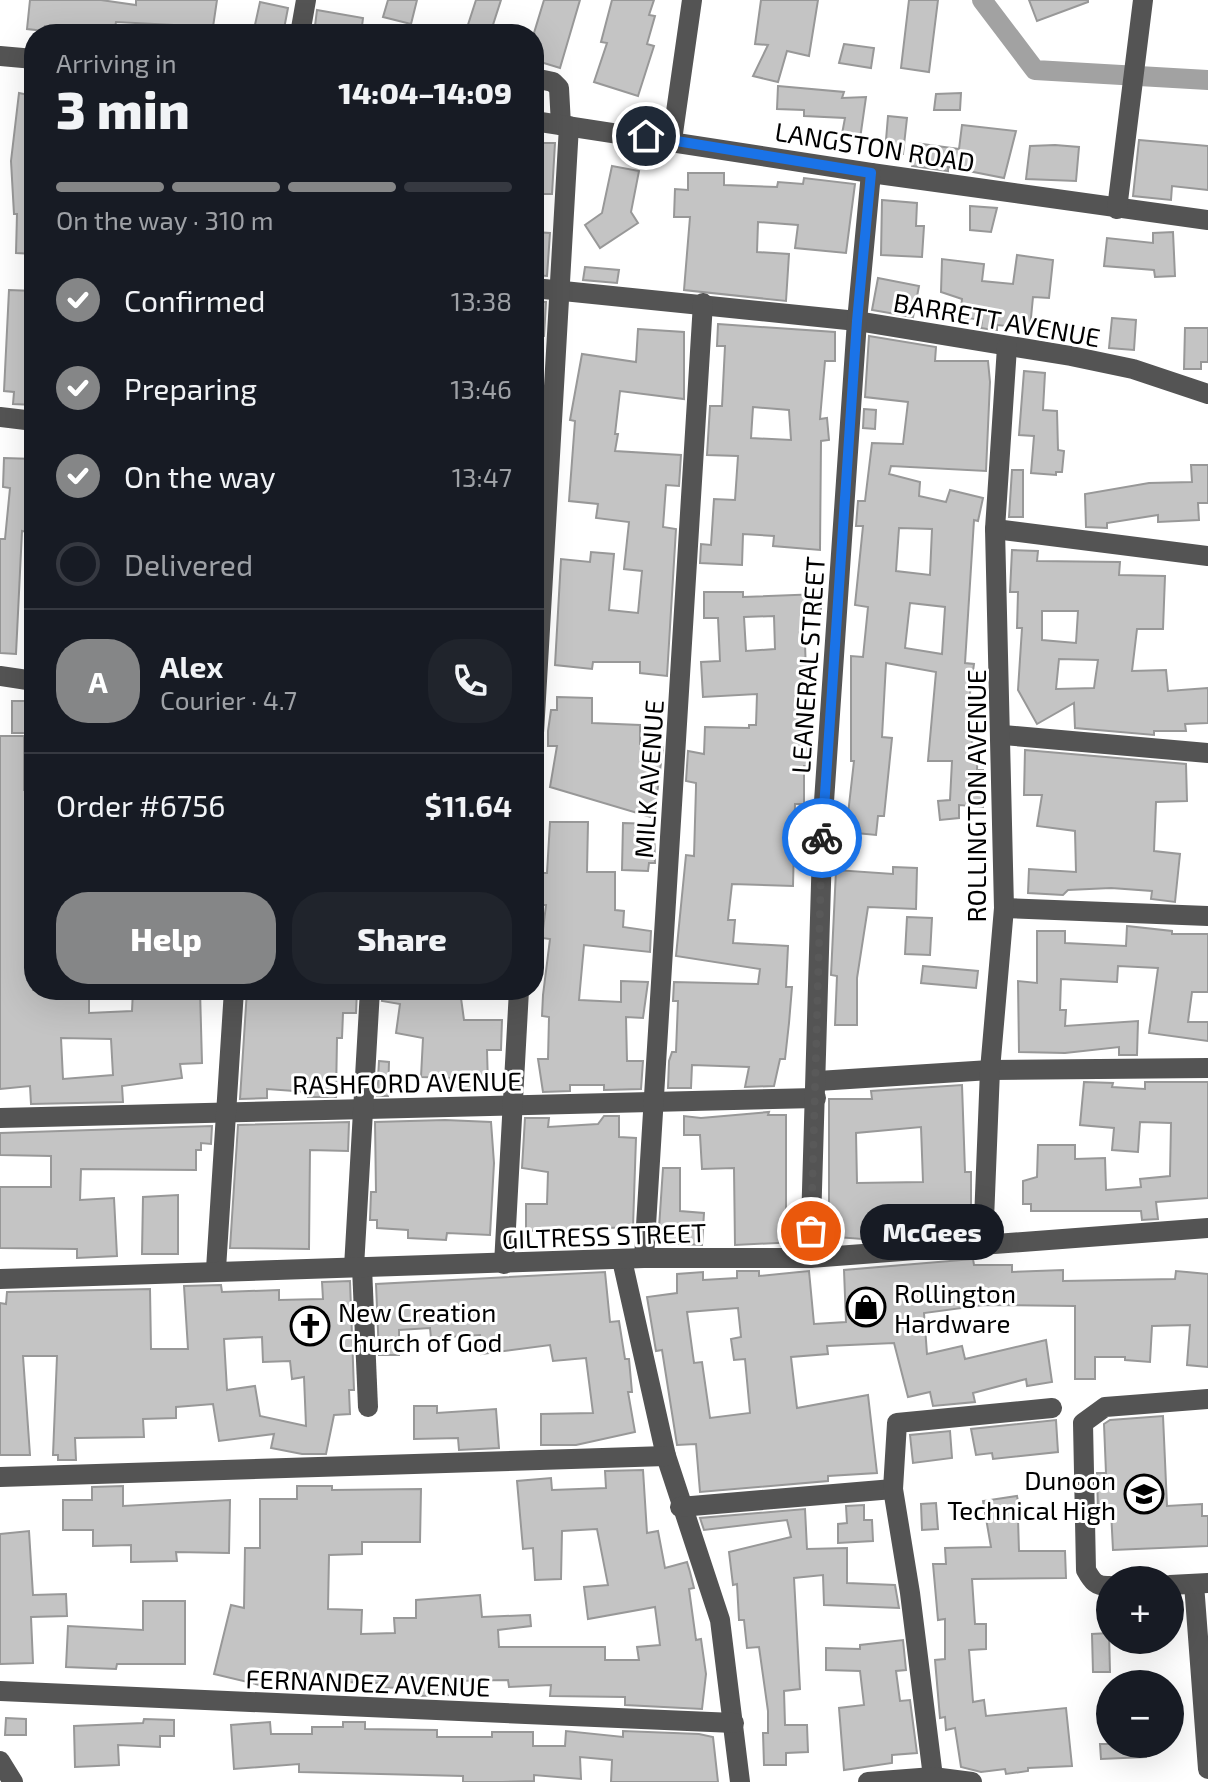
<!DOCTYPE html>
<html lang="en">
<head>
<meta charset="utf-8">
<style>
  body { margin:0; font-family:"Exo 2",sans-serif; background:#20242c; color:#f1f3f6; height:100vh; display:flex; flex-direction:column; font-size:30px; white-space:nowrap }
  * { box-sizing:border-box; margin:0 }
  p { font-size:26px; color:#9ea1a6 }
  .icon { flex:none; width:44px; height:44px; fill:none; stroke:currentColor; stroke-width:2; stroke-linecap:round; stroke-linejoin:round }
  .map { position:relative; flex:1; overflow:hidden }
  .side { position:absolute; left:24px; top:24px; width:520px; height:976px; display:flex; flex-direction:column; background:#171b24; border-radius:32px; box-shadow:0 8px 32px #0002 }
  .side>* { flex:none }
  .buttons { position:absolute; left:1096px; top:1566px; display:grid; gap:16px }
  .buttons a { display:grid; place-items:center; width:88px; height:88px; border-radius:50%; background:#171b24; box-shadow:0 8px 32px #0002; font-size:40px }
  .pin { position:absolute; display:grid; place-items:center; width:68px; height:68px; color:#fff; margin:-34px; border:4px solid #fff; border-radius:50%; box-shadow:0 2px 8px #0007 }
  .courier { position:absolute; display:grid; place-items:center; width:80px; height:80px; margin:-40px; border:6px solid #1a73e8; border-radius:50%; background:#fff; color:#222; box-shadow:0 2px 10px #0007 }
  .bubble { position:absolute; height:56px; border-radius:28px; background:#171b24; box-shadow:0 8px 32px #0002; font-size:26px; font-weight:800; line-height:56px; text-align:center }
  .headline em { font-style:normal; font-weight:800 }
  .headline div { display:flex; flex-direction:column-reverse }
  .headline { display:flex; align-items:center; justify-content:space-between; height:136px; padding:0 32px }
  h1 { font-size:52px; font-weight:800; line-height:60px }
  .bar { display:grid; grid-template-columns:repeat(4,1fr); gap:12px 8px; align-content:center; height:96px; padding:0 32px }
  .bar i { height:10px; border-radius:6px; background:#363941 }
  .bar .current { background:#858687 }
  .bar p { grid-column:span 4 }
  .line { display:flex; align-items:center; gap:20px; padding:0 32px; border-top:2px solid #363941 }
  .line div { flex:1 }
  .round { display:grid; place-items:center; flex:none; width:84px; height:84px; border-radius:32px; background:#20242c }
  ol { padding:0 32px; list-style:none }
  li { display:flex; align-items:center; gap:24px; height:88px }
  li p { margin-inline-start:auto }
  li .icon { padding:8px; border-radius:50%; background:#858687; color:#fff; stroke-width:4 }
  li:last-child { color:#9ea1a6 }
  li i { width:44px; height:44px; border:4px solid #363941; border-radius:50% }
  .action { display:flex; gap:16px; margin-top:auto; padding:16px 32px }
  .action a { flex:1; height:92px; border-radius:32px; background:#858687; color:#fff; font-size:32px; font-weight:800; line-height:92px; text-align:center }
  .action a+a { background:#20242c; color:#f1f3f6 }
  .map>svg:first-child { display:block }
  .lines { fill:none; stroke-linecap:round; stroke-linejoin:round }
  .canal { stroke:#a2a2a2; stroke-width:20 }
  .building { fill:#c4c4c4; stroke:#989898; stroke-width:2; fill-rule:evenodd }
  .minor { stroke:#545454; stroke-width:20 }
  .done { stroke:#595959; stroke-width:8; stroke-dasharray:0 14.4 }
  .route { stroke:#1a73e8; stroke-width:10 }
  .labels { text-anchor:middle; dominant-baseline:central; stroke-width:6; stroke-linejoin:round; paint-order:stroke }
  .street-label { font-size:26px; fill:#000; stroke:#fff }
  .poi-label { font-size:26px; fill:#000; stroke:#fff; text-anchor:start }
</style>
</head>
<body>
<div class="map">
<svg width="1208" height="1782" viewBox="0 0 1208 1782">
  <rect width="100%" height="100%" fill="#fff"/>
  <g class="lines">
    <!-- canal -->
    <polyline class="canal" points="982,0 1035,70 1208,80"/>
  </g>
  <!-- building -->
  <g class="building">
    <polygon points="30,0 101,0 136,5 136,0 217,0 213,27 116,22 114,33 62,26 45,26 44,31 27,29"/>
    <polygon points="388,0 417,0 411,24 383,17"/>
    <polygon points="476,0 501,0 490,34 465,34"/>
    <polygon points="544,0 580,0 560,68 534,60 534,33"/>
    <polygon points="612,0 654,0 649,15 655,16 647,44 654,46 638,96 594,82 607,43 601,42"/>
    <polygon points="761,0 818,0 809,56 787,51 778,82 753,76 768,45 755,44"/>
    <polygon points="909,0 938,0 929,72 901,68"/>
    <polygon points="1029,0 1088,0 1088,2 1037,21"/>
    <polygon points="260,2 288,8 283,34 253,34"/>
    <polygon points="317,10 363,18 361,34 330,34 331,28 315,26"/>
    <polygon points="844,44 874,48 871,68 839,63"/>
    <polygon points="778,86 844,92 842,98 866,97 860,139 842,134 845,118 804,116 804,110 777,109"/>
    <polygon points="19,93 34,96 34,254 16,253 17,214 14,214 11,161"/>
    <polygon points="961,93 960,110 934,110 936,94"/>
    <polygon points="888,116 907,118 903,154 885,152"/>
    <polygon points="962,125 1016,131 1004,178 948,167 948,171 912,166 916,143 959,149"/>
    <polygon points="1139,140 1208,146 1208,190 1172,186 1171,200 1133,196"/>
    <polygon points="534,143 555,143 552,194 534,194"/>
    <polygon points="1055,145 1079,147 1076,181 1026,179 1030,146"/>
    <polygon points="612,166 639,171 631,212 638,223 600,248 585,225 602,213"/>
    <polygon points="688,173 724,173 724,185 777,187 778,182 803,184 804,178 855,184 846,253 795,248 798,225 758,222 757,252 789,254 786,301 684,290 690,217 674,217 675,189 688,190"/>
    <polygon points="882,200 917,203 916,226 924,226 922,257 881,255"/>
    <polygon points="970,206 997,208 991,232 970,230"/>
    <polygon points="534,232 550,233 547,276 534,275"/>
    <polygon points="1173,232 1175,276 1155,277 1154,270 1104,266 1107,238 1153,243 1153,233"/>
    <polygon points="1017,255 1053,260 1049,298 1033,297 1030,328 997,325 997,330 993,330 981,328 982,320 960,317 962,299 941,292 942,259 984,264 982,281 1013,284"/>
    <polygon points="585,267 619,270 617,283 583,280"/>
    <polygon points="878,278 919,286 913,317 872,310"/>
    <polygon points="9,290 34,291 34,405 13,404 14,392 4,391"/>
    <polygon points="534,302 546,302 544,336 534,335"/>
    <polygon points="1112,318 1136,320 1134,350 1109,348"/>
    <path d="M718,324l117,8v29h-10l-5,58 7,-1 2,22 -8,1 -1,109 -47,-4 1,-10 -31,-2 -1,31 -42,-2 1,-19 10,1 3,-46 21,1 3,-44 -31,-1 3,-49h12l3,-60h-8zM753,407l36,3 2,30 -40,-2z"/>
    <polygon points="1185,328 1208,328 1208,362 1201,362 1201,369 1184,369"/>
    <polygon points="638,329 684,332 684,399 620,391 615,434 618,434 615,451 681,455 679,486 666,485 663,527 676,529 667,676 640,673 640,662 593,662 592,669 555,665 561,559 590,562 591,552 614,554 609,610 638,613 642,571 624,569 629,522 596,518 598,504 569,501 575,421 570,420 582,354 636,362"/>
    <path d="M869,336l67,11 -1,14h53l2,21 -4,89 -95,-5 -2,8 31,8 -1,14 27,6 4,-12 33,8 -5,23 -4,-1 -9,143 9,1 -5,36 8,1 -5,43h6l-1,26h6v37l-24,-2v13l-19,2 -2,-19 12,-1 2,-39h-24l8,-89 -50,-9 -4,74 10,1 -8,78h-6l-2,19 -30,-3 8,-71h-3v-105l12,1 5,-50 -13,-2 8,-79h-7l2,-25h7l7,-58 31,1 5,-42 -43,-5zM899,528l33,1 -2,46 -34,-4zM910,603l35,4 -3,47 -37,-6z"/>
    <polygon points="1024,371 1045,373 1043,410 1057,411 1058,450 1064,451 1062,472 1056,472 1056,475 1031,473 1034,436 1019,435"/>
    <polygon points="864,409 876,410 875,429 863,428"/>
    <polygon points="4,458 34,459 34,533 22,531 16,654 0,653 0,539 5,539 10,488 3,487"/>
    <polygon points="1191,465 1208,465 1208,503 1198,503 1199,520 1158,522 1158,515 1107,523 1107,528 1086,527 1085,494 1149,483 1192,482"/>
    <polygon points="1012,470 1023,470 1023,517 1009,517"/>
    <path d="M1012,550l26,1 -1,10 83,1 -1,13 46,1 -2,53h-26l-5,42 34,-1 2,21 40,-3v35l-23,1 1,7h-32v4l-79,-7 -1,-25 -37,21 -19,-34 4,-62h-5l1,-36h-8zM1042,611h36l-2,32 -34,-3zM1059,659l39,1 -4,28 -38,1z"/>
    <path d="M704,592h39v5l77,-3 1,17 -17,1 5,154h-5v38h-9l-2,82 -61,-2 -4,36h7l-2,23 55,3 -2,41h6l-3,36 -4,36h-5l-6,27 -29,1 4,-20 -57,-2 -1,23h-23l1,-27 3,-9h4l2,-51h-5l1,-19 84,2 2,-15 -84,-13 10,-101 8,1 2,-69v-4l-10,-2 2,-30 16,3 1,-27 44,1v-3h7l1,-31 -54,3 -2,-35 19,-1 -2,-43h-14zM774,616l1,33 -29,2 -2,-34z"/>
    <polygon points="557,697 592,698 592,723 640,725 640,744 663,747 654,818 550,787 557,746 548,746 548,731 551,710 557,710"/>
    <rect x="12" y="701" width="22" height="32"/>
    <path d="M0,736h24v54h10l-1,200h56v23l43,-2 1,-21h67l2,73 -22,1 2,14 -60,8 1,16 -92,2 -1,-18 -30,3zM61,1038l50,1 2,36 -50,4z"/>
    <polygon points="1025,750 1186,764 1187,801 1156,802 1154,851 1180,854 1175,902 1151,899 1152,891 1111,888 1068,890 1063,895 1028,893 1029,869 1076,872 1075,831 1037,826 1042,795 1024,795"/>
    <polygon points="550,822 588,822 587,872 615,872 615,910 624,911 623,927 651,931 650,952 584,945 579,1000 621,1002 621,981 648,982 643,1018 626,1017 627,1061 643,1061 641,1089 604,1090 604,1085 570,1085 570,1091 543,1092 538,1059 548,1059 549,1017 542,1016 543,995 550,939 542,938 546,905 540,905 539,873 547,873"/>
    <polygon points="623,823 654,824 655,863 649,863 648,871 622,870"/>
    <polygon points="893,867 917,868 916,909 868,907 857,978 857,1025 835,1025 837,976 831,975 836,870 893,874"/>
    <polygon points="907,917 932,918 930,955 905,954"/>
    <polygon points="1127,926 1172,931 1172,934 1208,934 1208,992 1192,992 1188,1022 1208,1022 1208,1041 1149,1033 1158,968 1118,966 1117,982 1061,979 1060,1010 1066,1010 1065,1026 1138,1021 1137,1055 1119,1055 1119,1047 1065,1053 1019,1052 1018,981 1037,983 1037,931 1065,931 1065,943 1126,946"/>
    <polygon points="923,966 978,971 976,988 921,983"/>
    <polygon points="247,990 357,990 356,1013 343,1013 342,1038 337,1038 336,1097 308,1097 308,1092 267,1089 267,1098 240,1099"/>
    <polygon points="383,990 436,990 435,998 461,998 464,1020 502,1020 501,1050 487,1050 488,1086 450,1087 450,1078 421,1077 423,1038 396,1033 400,1004 382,1001"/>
    <polygon points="379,1061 389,1062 388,1096 377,1096"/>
    <polygon points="1084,1082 1113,1083 1112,1087 1145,1089 1145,1082 1208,1082 1208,1198 1156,1202 1158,1219 1142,1220 1141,1211 1031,1211 1031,1204 1023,1204 1023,1181 1037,1177 1038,1145 1075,1145 1075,1159 1105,1158 1106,1190 1141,1187 1140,1179 1170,1176 1171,1123 1140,1122 1138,1152 1112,1150 1114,1128 1080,1125"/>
    <path d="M962,1085l3,87h6v56l-109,1v10l-38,-3v-26h5v-111h43l-1,-8zM921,1127l2,55 -66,1 -1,-50z"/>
    <polygon points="769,1112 768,1115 786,1115 786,1210 798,1210 797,1242 735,1245 734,1168 702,1169 700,1135 684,1135 684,1116 701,1118"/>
    <polygon points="604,1116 619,1116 619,1137 636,1138 633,1227 526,1231 526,1204 547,1204 548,1172 522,1168 525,1118 549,1118 548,1127 598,1124"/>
    <polygon points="445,1120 491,1122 494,1163 490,1235 447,1233 446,1240 408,1238 408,1230 377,1228 377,1220 370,1220 371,1192 376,1192 375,1122"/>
    <polygon points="349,1122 348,1151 310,1150 309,1249 230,1248 238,1125"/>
    <polygon points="212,1126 211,1144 201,1143 201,1150 196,1150 196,1170 81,1169 80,1200 114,1198 117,1256 77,1258 77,1249 0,1248 0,1187 51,1187 51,1156 0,1155 0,1133"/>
    <polygon points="663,1168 680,1168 680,1211 704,1213 702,1245 658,1243"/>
    <polygon points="178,1195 178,1254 142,1254 143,1197"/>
    <path d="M973,1259l1,6h38v7l51,-2v11l112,-2 1,-8 32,3v93l-21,-2 3,-40 -38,1 -2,36 -25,-2v-3h-30v22h-20v-73l-91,-1 -60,8 3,41 35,-8 3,13 81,-19 6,42 -25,4 -1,-7 -53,14 2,9 -42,4 -3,-14 -22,5 -14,-54 -67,3 1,8 -37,3 6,51 71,-13 9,78 -49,3v5l-128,11 -4,-48 -19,1 -15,-95 -6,1 -9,-54 30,-4v-19l26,-2v8l34,-2v-7h22v5l50,-5 5,53 32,-2 -2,-52zM738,1308l3,29 -10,2 3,21 11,-1 5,54 -40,5 -8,-56 -8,1 -7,-51z"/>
    <polygon points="605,1272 610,1322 619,1321 625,1359 629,1359 632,1392 628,1392 635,1432 576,1445 541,1445 541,1414 593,1413 586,1358 553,1361 550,1345 481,1354 480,1335 431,1338 430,1328 399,1330 399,1355 379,1355 376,1284"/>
    <path d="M350,1281l4,109h-5l1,24 -16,1 -8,39h-24l-31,-6 3,-14 -55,7 -6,-37 -37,3v11l-33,1 1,18 -69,1 1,22h-18v-5h-5l4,-99h-34l7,99h-30v-152l6,1 1,-12 143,-3 1,60h37l-4,-63 37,-1 1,7 57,-2v10l44,-1 -1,-17zM262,1337l1,25 27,-1 2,18 12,-2 2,49 -46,-10 -5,-30 -28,4 -3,-51z"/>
    <polygon points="414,1406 437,1406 437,1413 496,1409 499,1448 459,1450 458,1438 414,1439"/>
    <polygon points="1163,1416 1167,1506 1202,1504 1202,1516 1208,1516 1208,1546 1113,1550 1111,1511 1098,1511 1097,1473 1106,1473 1104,1424 1110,1420"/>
    <polygon points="1056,1420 1058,1452 993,1459 992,1453 976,1455 971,1429"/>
    <polygon points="950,1431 952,1458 913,1463 910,1435"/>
    <polygon points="643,1470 647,1533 658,1531 665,1568 687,1562 690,1572 694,1588 689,1589 696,1640 701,1639 706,1674 702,1709 625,1705 625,1697 550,1696 551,1685 509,1687 508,1680 450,1681 450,1695 418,1696 418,1687 378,1688 378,1683 301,1681 265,1682 264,1686 214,1674 231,1605 244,1608 245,1548 260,1548 260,1499 297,1499 297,1486 332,1486 332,1490 421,1489 420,1542 362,1542 362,1554 329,1555 328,1609 362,1610 361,1634 395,1633 394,1618 416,1618 416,1600 480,1595 482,1617 530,1615 531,1626 498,1630 499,1647 605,1647 605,1660 639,1660 637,1647 660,1645 655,1607 588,1619 584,1587 608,1585 597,1529 562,1531 561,1579 535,1580 533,1548 523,1549 517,1481 551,1478 552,1490 606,1488 605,1471"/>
    <polygon points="123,1486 123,1506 230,1500 229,1553 176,1552 177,1561 131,1562 131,1545 93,1546 93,1530 63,1530 63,1500 92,1500 92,1487"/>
    <polygon points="1017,1496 1021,1518 1018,1519 1019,1551 1065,1551 1066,1578 972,1579 975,1624 986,1624 986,1649 969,1650 973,1702 984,1700 986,1716 1066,1708 1072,1766 1028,1768 1028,1771 1006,1774 1005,1769 981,1772 961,1767 955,1728 946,1730 945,1717 940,1718 935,1660 945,1659 945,1619 938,1620 933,1564 946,1564 945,1548 991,1547 983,1501"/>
    <polygon points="936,1503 938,1529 922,1530 921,1504"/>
    <polygon points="864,1505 864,1520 872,1520 873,1541 838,1543 838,1524 847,1523 846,1506"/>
    <polygon points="805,1509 807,1549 847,1548 847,1583 895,1585 899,1608 824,1605 823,1575 794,1578 800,1689 784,1691 785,1725 807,1725 808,1752 786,1753 786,1765 764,1765 763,1733 768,1733 768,1711 759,1647 747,1648 744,1620 739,1620 737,1584 733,1585 729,1552 791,1537 787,1520 704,1530 700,1518"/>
    <polygon points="29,1531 33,1595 66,1594 67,1616 31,1617 33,1663 0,1664 0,1534"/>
    <polygon points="143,1601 185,1601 185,1664 117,1664 116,1669 66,1667 68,1626 143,1630"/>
    <polygon points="1109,1633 1110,1672 1093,1672 1092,1634"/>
    <polygon points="903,1640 906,1670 896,1671 900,1701 910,1700 917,1753 892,1755 892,1763 844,1770 839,1708 864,1705 860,1671 826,1670 826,1648 860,1649 860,1645"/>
    <polygon points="6,1718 26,1719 26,1735 5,1735"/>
    <polygon points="144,1719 174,1720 174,1736 160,1736 160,1747 118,1745 119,1765 75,1767 74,1726 143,1723"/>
    <polygon points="270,1722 271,1734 312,1734 312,1727 343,1727 343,1722 365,1722 365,1729 437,1730 437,1737 492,1737 492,1732 533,1732 533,1746 565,1746 566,1731 623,1737 623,1731 699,1734 713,1737 718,1782 611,1782 612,1760 580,1757 581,1779 534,1775 534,1781 502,1782 463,1782 463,1776 299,1772 299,1764 234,1769 231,1725"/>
    <polygon points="1100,1744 1146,1744 1146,1757 1101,1759"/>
  </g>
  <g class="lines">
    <!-- minor -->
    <g class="minor">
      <polyline points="300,34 306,0"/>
      <polyline points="0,56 34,59"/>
      <polyline points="534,78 553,82 559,88 561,125"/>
      <polyline points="534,121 871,173 1208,220"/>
      <polyline points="672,140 692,0"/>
      <polyline points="1117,209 1143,0"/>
      <polyline points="534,288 857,321 1071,356 1133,369 1208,394"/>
      <polyline points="0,417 34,421"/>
      <polyline points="995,529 1208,556"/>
      <polyline points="0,676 34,681"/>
      <polyline points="534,733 569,126"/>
      <polyline points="1003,735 1208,753"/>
      <polyline points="1004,908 1208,916"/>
      <polyline points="818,1081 990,1070 1208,1068"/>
      <polyline points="0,1118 816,1098"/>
      <polyline points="983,1245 990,1070 1004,908 995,529 1007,347"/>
      <polyline points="644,1258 703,303"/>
      <polyline points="810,1258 823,816 857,321 871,173"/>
      <polyline points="622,1260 666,1456 720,1620 740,1782"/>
      <polyline points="504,1264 519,990"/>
      <polyline points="354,1267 370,990"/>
      <polyline points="362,1267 368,1407"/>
      <polyline points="216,1269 234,990"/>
      <polyline points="0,1279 644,1258 810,1258 1208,1228"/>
      <polyline points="0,1477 666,1456"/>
      <polyline points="680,1507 893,1489"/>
      <polyline points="1194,1584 1208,1769"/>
      <polyline points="1170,1585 1208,1583"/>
      <path d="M1110,1586c-14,1 -18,-5 -24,-16l-3,-147 22,-16 103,-8"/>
      <polyline points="0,1691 734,1723"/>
      <polyline points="0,1761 13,1782"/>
      <polyline points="933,1777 910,1593 893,1489 897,1423 1052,1408"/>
      <polyline points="868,1782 933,1777 972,1782"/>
    </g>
  </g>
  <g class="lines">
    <!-- done -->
    <polyline class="done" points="811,1231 822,838"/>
    <!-- route -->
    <polyline class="route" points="646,136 871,173 857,321 822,838"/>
  </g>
  <!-- icons -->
  <defs>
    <g id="shop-ring" transform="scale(2)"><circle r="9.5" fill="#fff" stroke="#000" stroke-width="1.5"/><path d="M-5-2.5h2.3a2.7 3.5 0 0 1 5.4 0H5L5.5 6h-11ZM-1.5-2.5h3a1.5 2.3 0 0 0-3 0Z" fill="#000"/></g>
    <g id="church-ring" transform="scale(2)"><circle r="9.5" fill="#fff" stroke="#000" stroke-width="1.5"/><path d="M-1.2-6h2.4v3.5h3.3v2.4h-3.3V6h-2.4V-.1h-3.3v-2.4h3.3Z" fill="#000"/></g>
    <g id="school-ring" transform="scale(2)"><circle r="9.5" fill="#fff" stroke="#000" stroke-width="1.5"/><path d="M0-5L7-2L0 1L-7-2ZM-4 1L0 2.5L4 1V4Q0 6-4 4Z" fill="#000"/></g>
  </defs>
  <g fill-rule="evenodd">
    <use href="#shop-ring" x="866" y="1307"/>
    <use href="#church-ring" x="310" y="1326"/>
    <use href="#school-ring" x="1144" y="1494"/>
  </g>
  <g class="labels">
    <!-- street labels -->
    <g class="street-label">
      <text transform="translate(875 146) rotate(9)">LANGSTON ROAD</text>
      <text transform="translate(997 319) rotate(10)">BARRETT AVENUE</text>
      <text transform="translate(807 665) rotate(-86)">LEANERAL STREET</text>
      <text transform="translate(648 779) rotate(-86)">MILK AVENUE</text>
      <text transform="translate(975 796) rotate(-90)">ROLLINGTON AVENUE</text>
      <text transform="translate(407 1082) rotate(-1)">RASHFORD AVENUE</text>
      <text transform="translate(604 1235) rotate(-2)">GILTRESS STREET</text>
      <text transform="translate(368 1682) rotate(2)">FERNANDEZ AVENUE</text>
    </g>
    <!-- poi labels -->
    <g class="poi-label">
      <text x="894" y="1292">Rollington<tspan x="894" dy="30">Hardware</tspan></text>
      <text x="338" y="1311">New Creation<tspan x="338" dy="30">Church of God</tspan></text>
      <text x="1116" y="1479" text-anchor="end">Dunoon<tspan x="1116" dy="30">Technical High</tspan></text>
    </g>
  </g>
</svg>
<div class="buttons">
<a>+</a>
<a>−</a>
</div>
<div class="pin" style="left:811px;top:1231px;background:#ea580c"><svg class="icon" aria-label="bag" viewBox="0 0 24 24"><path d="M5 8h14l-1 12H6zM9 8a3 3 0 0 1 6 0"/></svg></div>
<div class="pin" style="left:646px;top:136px;background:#1f2937"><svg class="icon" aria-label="home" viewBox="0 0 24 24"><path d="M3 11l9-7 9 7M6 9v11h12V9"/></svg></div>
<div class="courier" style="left:822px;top:838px"><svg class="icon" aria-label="bike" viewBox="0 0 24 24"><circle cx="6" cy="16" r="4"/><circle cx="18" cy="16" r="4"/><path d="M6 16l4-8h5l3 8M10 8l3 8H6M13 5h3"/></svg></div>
<div class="bubble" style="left:860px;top:1204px;width:144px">McGees</div>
<section class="side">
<div class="headline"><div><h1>3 min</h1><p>Arriving in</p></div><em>14:04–14:09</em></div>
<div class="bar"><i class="current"></i><i class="current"></i><i class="current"></i><i></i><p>On the way · 310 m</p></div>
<ol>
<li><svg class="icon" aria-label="check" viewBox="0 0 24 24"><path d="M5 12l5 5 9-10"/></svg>Confirmed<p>13:38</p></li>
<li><svg class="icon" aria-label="check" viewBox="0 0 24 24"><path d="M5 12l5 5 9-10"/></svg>Preparing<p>13:46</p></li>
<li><svg class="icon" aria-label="check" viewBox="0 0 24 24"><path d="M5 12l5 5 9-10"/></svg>On the way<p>13:47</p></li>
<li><i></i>Delivered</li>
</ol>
<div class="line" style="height:144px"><b class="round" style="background:#858687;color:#fff">A</b><div><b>Alex</b><p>Courier · 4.7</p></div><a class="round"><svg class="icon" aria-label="phone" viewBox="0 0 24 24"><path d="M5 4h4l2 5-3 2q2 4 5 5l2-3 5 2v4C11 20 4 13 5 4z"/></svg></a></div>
<div class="line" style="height:104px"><div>Order #6756</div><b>$11.64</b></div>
<div class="action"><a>Help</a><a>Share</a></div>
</section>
</div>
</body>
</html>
